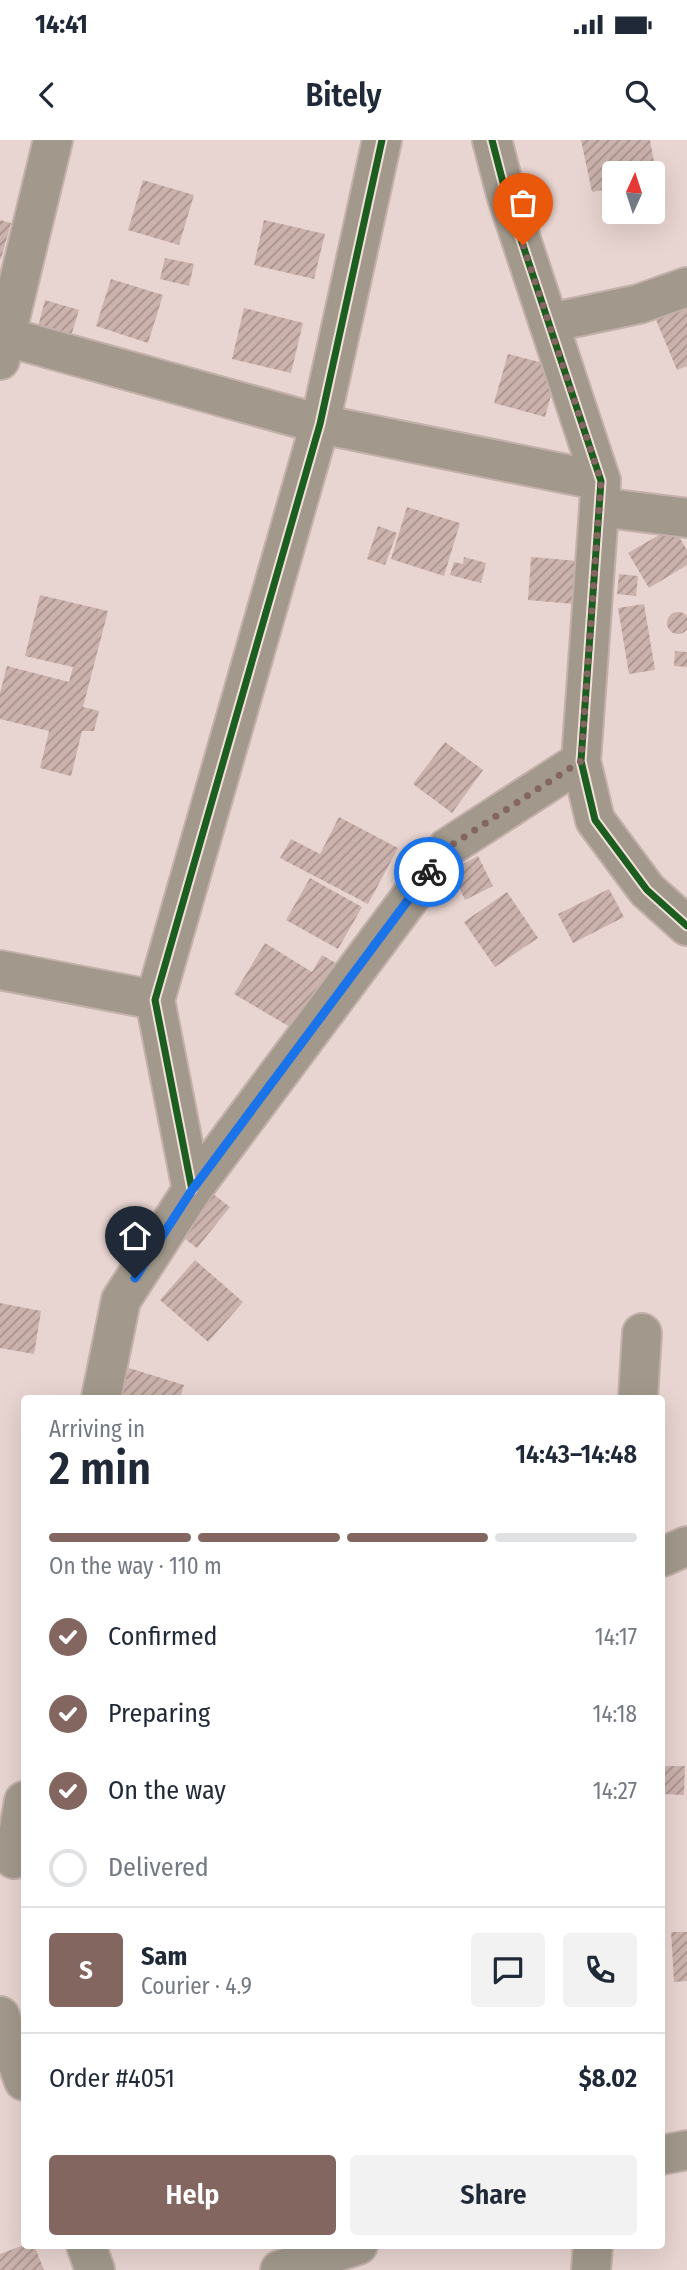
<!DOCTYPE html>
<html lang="en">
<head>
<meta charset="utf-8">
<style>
  body { margin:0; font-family:"Fira Sans Condensed",sans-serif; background:#f2f2f3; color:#1f2937; height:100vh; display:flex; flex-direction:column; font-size:26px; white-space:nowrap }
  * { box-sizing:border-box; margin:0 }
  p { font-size:23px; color:#747a83 }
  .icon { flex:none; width:38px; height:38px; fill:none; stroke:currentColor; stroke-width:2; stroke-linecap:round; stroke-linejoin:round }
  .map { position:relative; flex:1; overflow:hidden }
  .sheet { position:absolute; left:21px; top:1255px; width:644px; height:854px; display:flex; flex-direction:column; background:#fff; border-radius:7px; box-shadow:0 7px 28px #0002 }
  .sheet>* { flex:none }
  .needle { width:46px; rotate:3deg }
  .tools { position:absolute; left:602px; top:21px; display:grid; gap:14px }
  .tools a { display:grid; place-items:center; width:63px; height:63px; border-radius:7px; background:#fff; box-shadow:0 7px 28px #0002; font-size:35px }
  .pin { position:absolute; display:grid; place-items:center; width:60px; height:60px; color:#fff; margin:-72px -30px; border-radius:50% 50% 50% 0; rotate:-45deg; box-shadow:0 0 7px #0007 }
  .pin .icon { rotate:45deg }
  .courier { position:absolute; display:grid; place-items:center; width:70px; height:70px; margin:-35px; border:5px solid #1a73e8; border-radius:50%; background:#fff; color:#222; box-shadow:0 2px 9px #0007 }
  .summary em { font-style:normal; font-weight:600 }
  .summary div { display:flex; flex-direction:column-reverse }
  .summary { display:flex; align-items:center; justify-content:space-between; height:119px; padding:0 28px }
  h1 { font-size:46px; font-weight:600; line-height:52px }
  .bar { display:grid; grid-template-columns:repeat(4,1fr); gap:10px 7px; align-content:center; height:84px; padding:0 28px }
  .bar i { height:9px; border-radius:5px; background:#e0e1e3 }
  .bar .on { background:#83665f }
  .bar p { grid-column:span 4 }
  .line { display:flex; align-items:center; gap:18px; padding:0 28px; border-top:2px solid #e0e1e3 }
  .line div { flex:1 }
  .round { display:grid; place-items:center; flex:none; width:74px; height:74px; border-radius:7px; background:#f2f2f3 }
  ol { padding:0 28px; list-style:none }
  li { display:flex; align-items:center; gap:21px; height:77px }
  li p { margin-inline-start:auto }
  li .icon { padding:7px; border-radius:50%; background:#83665f; color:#fff; stroke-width:4 }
  li:last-child { color:#747a83 }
  li i { width:38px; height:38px; border:4px solid #e0e1e3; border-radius:50% }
  .action { display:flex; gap:14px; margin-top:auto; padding:14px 28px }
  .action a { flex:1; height:80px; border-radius:7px; background:#83665f; color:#fff; font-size:28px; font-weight:600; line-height:80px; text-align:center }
  .action a+a { background:#f2f2f3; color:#1f2937 }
  .status { display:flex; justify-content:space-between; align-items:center; height:49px; padding:0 35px; background:#fff; direction:ltr }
  .status svg { height:19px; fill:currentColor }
  header { display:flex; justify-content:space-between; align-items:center; height:91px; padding:0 28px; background:#fff; font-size:32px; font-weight:600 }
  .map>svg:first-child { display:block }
  .building { fill:url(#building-hatch) }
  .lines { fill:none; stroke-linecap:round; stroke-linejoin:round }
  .minor-casing { stroke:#c4b0ab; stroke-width:42 }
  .minor { stroke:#a2998c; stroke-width:38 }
  .cycleway-casing { stroke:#f3e0db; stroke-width:11 }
  .cycleway { stroke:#1b5e20; stroke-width:7 }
  .done { stroke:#83665f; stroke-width:7; stroke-dasharray:0 12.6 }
  .route { stroke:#1a73e8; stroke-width:9 }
</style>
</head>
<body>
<div class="status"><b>14:41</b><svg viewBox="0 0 49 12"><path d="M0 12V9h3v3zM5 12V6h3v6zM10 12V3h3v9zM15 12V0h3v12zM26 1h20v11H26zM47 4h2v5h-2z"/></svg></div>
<header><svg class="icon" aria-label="back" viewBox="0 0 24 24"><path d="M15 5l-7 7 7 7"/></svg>Bitely<svg class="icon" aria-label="search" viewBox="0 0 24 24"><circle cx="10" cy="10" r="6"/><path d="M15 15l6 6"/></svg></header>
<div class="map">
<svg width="687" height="2130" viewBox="0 0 687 2130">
  <defs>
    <pattern id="building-hatch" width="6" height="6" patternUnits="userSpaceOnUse" patternTransform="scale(1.75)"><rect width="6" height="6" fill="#cbb2ac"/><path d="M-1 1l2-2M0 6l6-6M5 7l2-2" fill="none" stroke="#a7918c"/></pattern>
  </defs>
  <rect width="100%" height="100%" fill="#e8d4d0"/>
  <!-- building -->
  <g class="building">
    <polygon points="581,0 650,0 657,39 653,39 653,33 614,33 614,48 592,52"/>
    <polygon points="143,40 194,55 179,105 128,90"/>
    <polygon points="0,80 11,83 1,119 0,119"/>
    <polygon points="264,80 325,94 314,139 254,125"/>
    <polygon points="165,118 194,124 189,146 160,139"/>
    <polygon points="111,139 163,155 148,203 96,186"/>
    <polygon points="45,160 79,170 71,196 38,187"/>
    <polygon points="687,162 687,226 677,230 654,175"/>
    <polygon points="244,168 303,183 291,233 232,219"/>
    <polygon points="508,214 559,227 545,277 494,263"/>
    <polygon points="407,367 460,383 444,436 391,419"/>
    <polygon points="378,386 397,393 385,425 367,419"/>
    <polygon points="673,387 687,410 687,425 649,448 628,413"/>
    <polygon points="464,417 486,423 481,443 450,435 454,422 463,424"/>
    <polygon points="531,417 578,421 574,464 528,460"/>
    <polygon points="619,434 638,436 636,456 617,454"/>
    <polygon points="40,455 108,471 83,567 99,571 94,591 82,591 71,636 40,628 49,591 0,579 0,553 7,526 69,542 73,527 25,516"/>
    <polygon points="644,464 655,530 629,534 618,468"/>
    <circle cx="678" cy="483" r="11"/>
    <polygon points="675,511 687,512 687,527 674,526"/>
    <polygon points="445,602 483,630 452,673 413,644"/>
    <polygon points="339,677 398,708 368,764 280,718 291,699 320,714"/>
    <polygon points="478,716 493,746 465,760 451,730"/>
    <polygon points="310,738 362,767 338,809 286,780"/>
    <polygon points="609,749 624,777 573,803 558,774"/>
    <polygon points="507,752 538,798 495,827 464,782"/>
    <polygon points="265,803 312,832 322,815 341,826 300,893 234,854"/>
    <polygon points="213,1054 230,1067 197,1108 180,1095"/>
    <polygon points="195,1120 243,1162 208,1202 160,1160"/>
    <polygon points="0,1163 41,1171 34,1214 0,1208"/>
    <polygon points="129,1228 184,1245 180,1258 119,1258"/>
    <polygon points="662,1626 685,1626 684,1655 662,1654"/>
    <polygon points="671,1792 687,1792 687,1841 674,1842"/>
    <polygon points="24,2105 34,2105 44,2130 0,2130 0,2114"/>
  </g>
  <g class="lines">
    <!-- minor casing -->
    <g class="minor-casing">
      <g id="minor">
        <polyline points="492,0 506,54 601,341 581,621 595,680 647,750 687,786"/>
        <polyline points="549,183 639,164 687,147"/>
        <polyline points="0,195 320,284 601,341"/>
        <polyline points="0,220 53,0"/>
        <polyline points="599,367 687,378"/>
        <polyline points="0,830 155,860"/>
        <polyline points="192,1050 155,860 320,284 382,0"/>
        <polyline points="101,1258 121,1160 192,1050 447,708 581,621"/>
        <polyline points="638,1258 642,1193"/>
        <polyline points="662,1417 687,1406"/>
        <polyline points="14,1719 24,1661"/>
        <polyline points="0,1876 24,1941"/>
        <polyline points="662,2015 687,2010"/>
        <polyline points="86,2105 95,2130"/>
        <polyline points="280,2130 358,2105"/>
        <polyline points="591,2130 593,2105"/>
      </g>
    </g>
    <!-- minor -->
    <use href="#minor" class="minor"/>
    <!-- cycleway casing -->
    <g class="cycleway-casing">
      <g id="cycleway">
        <polyline points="492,0 506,54 601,341 581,621 595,680 647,750 687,786"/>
        <polyline points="192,1050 155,860 320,284 382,0"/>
      </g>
    </g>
    <!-- cycleway -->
    <use href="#cycleway" class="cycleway"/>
  </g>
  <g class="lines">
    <!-- done -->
    <polyline class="done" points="429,732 447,708 581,621 601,341 523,105"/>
    <!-- route -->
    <polyline class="route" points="135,1138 192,1050 429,732"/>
  </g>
</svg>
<div class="tools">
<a><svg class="needle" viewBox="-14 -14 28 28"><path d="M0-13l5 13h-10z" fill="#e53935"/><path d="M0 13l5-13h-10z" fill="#747a83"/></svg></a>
</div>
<div class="pin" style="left:523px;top:105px;background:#ea580c"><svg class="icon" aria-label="bag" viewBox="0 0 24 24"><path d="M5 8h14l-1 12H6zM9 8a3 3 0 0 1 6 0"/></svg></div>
<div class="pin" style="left:135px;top:1138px;background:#1f2937"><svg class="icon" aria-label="home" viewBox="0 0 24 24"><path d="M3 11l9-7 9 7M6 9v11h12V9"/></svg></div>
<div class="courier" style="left:429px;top:732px"><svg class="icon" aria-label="bike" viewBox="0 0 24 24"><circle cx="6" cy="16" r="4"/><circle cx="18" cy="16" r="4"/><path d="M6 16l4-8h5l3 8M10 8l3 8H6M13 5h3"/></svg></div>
<section class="sheet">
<div class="summary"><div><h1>2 min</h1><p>Arriving in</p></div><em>14:43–14:48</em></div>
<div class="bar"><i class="on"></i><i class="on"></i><i class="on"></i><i></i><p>On the way · 110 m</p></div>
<ol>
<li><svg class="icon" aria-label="check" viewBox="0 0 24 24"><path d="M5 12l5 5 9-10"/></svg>Confirmed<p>14:17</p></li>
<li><svg class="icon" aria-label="check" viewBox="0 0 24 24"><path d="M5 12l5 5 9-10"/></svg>Preparing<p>14:18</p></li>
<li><svg class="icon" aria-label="check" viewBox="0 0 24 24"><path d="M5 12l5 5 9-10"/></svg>On the way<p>14:27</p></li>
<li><i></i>Delivered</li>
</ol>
<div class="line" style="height:126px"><b class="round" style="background:#83665f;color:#fff">S</b><div><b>Sam</b><p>Courier · 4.9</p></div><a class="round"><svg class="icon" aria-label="chat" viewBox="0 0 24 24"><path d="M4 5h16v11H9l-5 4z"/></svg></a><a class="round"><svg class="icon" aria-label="phone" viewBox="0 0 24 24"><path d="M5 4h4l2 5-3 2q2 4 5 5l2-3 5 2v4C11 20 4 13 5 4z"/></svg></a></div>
<div class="line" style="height:91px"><div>Order #4051</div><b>$8.02</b></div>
<div class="action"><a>Help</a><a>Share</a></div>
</section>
</div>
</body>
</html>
